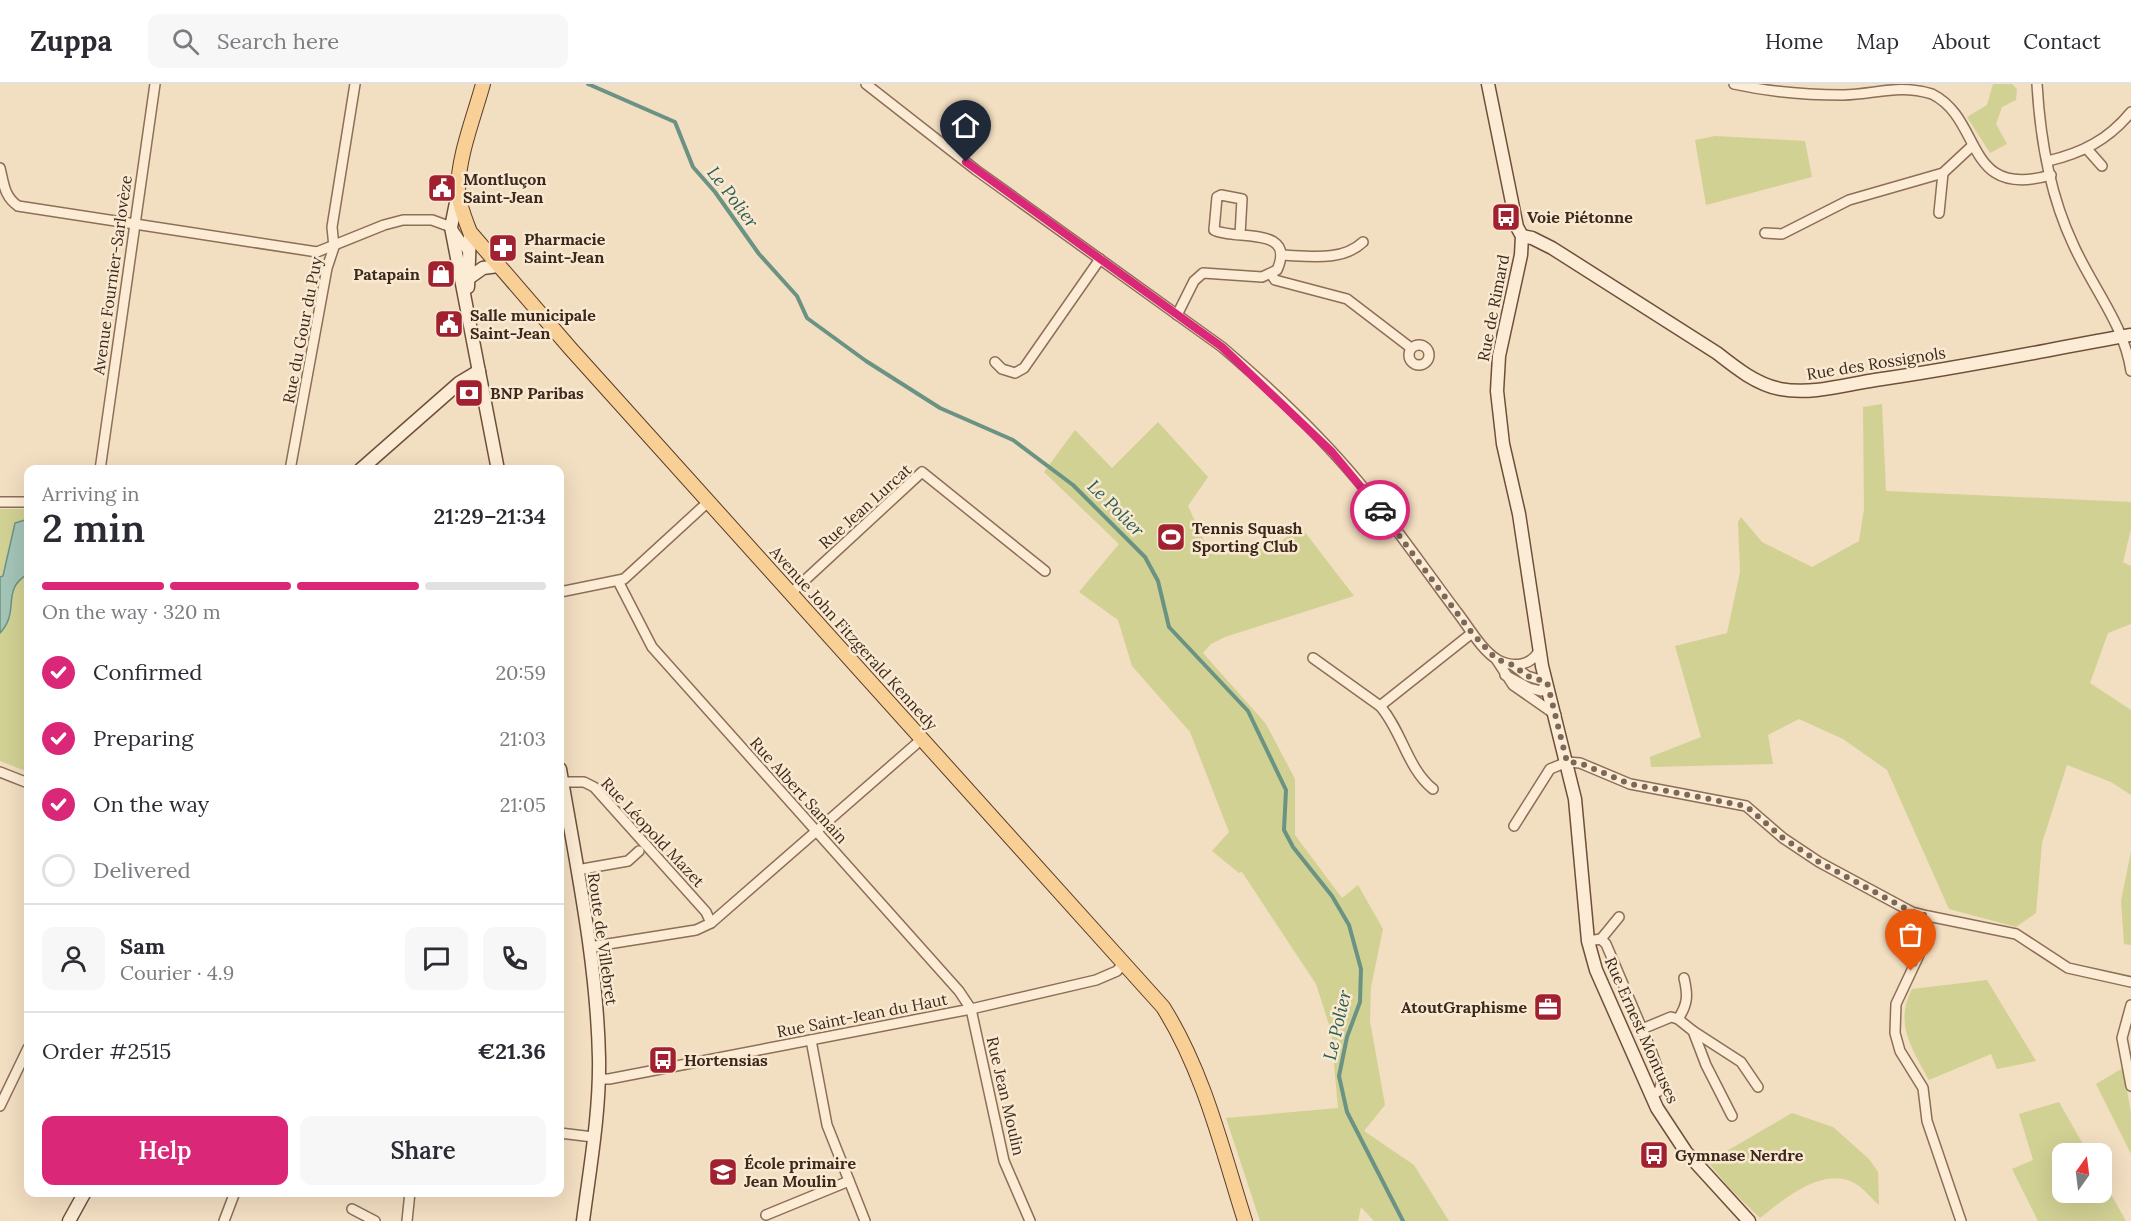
<!DOCTYPE html>
<html lang="en">
<head>
<meta charset="utf-8">
<style>
  body { margin:0; font-family:Lora,serif; background:#f7f7f7; color:#2b2b33; height:100vh; display:flex; flex-direction:column; font-size:22px; white-space:nowrap }
  * { box-sizing:border-box; margin:0 }
  p { font-size:20px; color:#7c7c81 }
  .icon { flex:none; width:33px; height:33px; fill:none; stroke:currentColor; stroke-width:2; stroke-linecap:round; stroke-linejoin:round }
  .map { position:relative; flex:1; overflow:hidden }
  .drawer { position:absolute; left:24px; top:381px; width:540px; height:732px; display:flex; flex-direction:column; background:#fff; border-radius:12px; box-shadow:0 6px 24px #0002 }
  .drawer>* { flex:none }
  .needle { width:39px; rotate:14deg }
  .buttons { position:absolute; left:2052px; top:1059px; display:grid; gap:12px }
  .buttons a { display:grid; place-items:center; width:60px; height:60px; border-radius:12px; background:#fff; box-shadow:0 6px 24px #0002; font-size:30px }
  .pin { position:absolute; display:grid; place-items:center; width:51px; height:51px; color:#fff; margin:-62px -26px; border-radius:50% 50% 50% 0; rotate:-45deg; box-shadow:0 0 6px #0007 }
  .pin .icon { rotate:45deg }
  .courier { position:absolute; display:grid; place-items:center; width:60px; height:60px; margin:-30px; border:4px solid #db2777; border-radius:50%; background:#fff; color:#222; box-shadow:0 2px 8px #0007 }
  .overview em { font-style:normal; font-weight:600 }
  .overview div { display:flex; flex-direction:column-reverse }
  .overview { display:flex; align-items:center; justify-content:space-between; height:102px; padding:0 18px }
  h1 { font-size:39px; font-weight:600; line-height:45px }
  .bar { display:grid; grid-template-columns:repeat(4,1fr); gap:9px 6px; align-content:center; height:72px; padding:0 18px }
  .bar i { height:8px; border-radius:4px; background:#e1e1e2 }
  .bar .current { background:#db2777 }
  .bar p { grid-column:span 4 }
  .line { display:flex; align-items:center; gap:15px; padding:0 18px; border-top:2px solid #e1e1e2 }
  .line div { flex:1 }
  .round { display:grid; place-items:center; flex:none; width:63px; height:63px; border-radius:12px; background:#f7f7f7 }
  ol { padding:0 18px; list-style:none }
  li { display:flex; align-items:center; gap:18px; height:66px }
  li p { margin-inline-start:auto }
  li .icon { padding:6px; border-radius:50%; background:#db2777; color:#fff; stroke-width:4 }
  li:last-child { color:#7c7c81 }
  li i { width:33px; height:33px; border:3px solid #e1e1e2; border-radius:50% }
  .primary-button { display:flex; gap:12px; margin-top:auto; padding:12px 18px }
  .primary-button a { flex:1; height:69px; border-radius:12px; background:#db2777; color:#fff; font-size:24px; font-weight:600; line-height:69px; text-align:center }
  .primary-button a+a { background:#f7f7f7; color:#2b2b33 }
  header { display:flex; align-items:center; gap:36px; box-sizing:border-box; height:84px; padding:0 30px; background:#fff; border-bottom:2px solid #e1e1e2 }
  header strong { font-size:28px }
  nav { display:flex; gap:33px; margin-inline-start:auto; font-size:21px }
  .search { width:420px; height:54px; background:#f7f7f7; display:flex; align-items:center; gap:15px; box-sizing:border-box; padding:0 21px; border-radius:12px; color:#7c7c81; font-size:22px }
  .map>svg:first-child { display:block }
  .green { fill:#d1d194 }
  .water { fill:#a4c4b7; stroke:#6a9384; stroke-width:1.5 }
  .lines { fill:none; stroke-linecap:round; stroke-linejoin:round }
  .stream { stroke:#6a9384; stroke-width:4 }
  .street-casing { stroke:#8d6e57; stroke-width:12 }
  .secondary-casing { stroke:#6f4f3a; stroke-width:15 }
  .primary-casing { stroke:#5b3c2b; stroke-width:16 }
  .street { stroke:#fcecd5; stroke-width:9 }
  .secondary { stroke:#fcecd5; stroke-width:12 }
  .primary { stroke:#f8cf95; stroke-width:14 }
  .done { stroke:#7c6856; stroke-width:6; stroke-dasharray:0 10.8 }
  .route { stroke:#db2777; stroke-width:8 }
  .labels { text-anchor:middle; dominant-baseline:central; stroke-width:5; stroke-linejoin:round; paint-order:stroke }
  .poi-label { font-size:16px; font-weight:bold; fill:#3c281c; stroke:#f9e9d1; text-anchor:start }
  .street-label { font-size:16px; fill:#3c281c; stroke:#f9e9d1 }
  .water-label { font-size:18px; font-style:italic; fill:#2a5d54; stroke:#f9e9d1 }
</style>
</head>
<body>
<header>
<strong>Zuppa</strong>
<div class="search"><svg class="icon" aria-label="search" viewBox="0 0 24 24"><circle cx="10" cy="10" r="6"/><path d="M15 15l6 6"/></svg>Search here</div>
<nav><a>Home</a><a>Map</a><a>About</a><a>Contact</a></nav>
</header>
<div class="map">
<svg width="2131" height="1137" viewBox="0 0 2131 1137">
  <rect width="100%" height="100%" fill="#f2dec1"/>
  <!-- green -->
  <g class="green">
    <polygon points="1993,0 2012,0 2017,5 2016,16 2002,23 1996,40 2007,60 1990,69 1967,33 1987,21"/>
    <polygon points="1715,52 1805,57 1812,93 1706,121 1695,56"/>
    <polygon points="1882,320 1886,407 2131,418 2131,445 2123,478 2131,482 2131,540 2108,549 2090,599 2131,626 2131,711 2111,698 2067,681 2042,759 2036,829 2016,843 1949,825 1887,686 1843,655 1799,635 1768,651 1773,680 1651,683 1650,673 1701,653 1675,562 1727,549 1740,488 1738,438 1741,433 1762,458 1812,483 1859,457 1864,425 1863,323"/>
    <polygon points="1158,338 1208,393 1188,422 1210,470 1243,458 1247,468 1281,458 1293,447 1304,447 1354,512 1225,553 1211,560 1203,569 1266,640 1295,695 1295,751 1342,814 1358,801 1383,845 1371,903 1370,937 1385,1021 1364,1047 1414,1081 1449,1137 1374,1137 1361,1123 1358,1137 1260,1137 1226,1034 1338,1024 1331,947 1316,900 1242,788 1239,789 1212,767 1229,748 1190,648 1132,582 1118,536 1079,508 1119,460 1044,388 1075,346 1112,384"/>
    <polygon points="0,425 28,425 28,688 0,677"/>
    <polygon points="2131,767 2131,861 2124,860 2121,817"/>
    <path d="M1987,896l49,81 -39,8 -6,-15 -62,26c-17,-31 -35,-57 -17,-91z"/>
    <polygon points="2123,984 2131,1029 2131,1070 2096,1000"/>
    <polygon points="2059,1018 2088,1069 2062,1070 2062,1108 2102,1108 2102,1094 2126,1137 2038,1137 2012,1085 2033,1076 2019,1030"/>
    <path d="M1792,1029l41,14 36,32 9,13 1,33c-7,-6 -13,-14 -20,-19 -32,-24 -75,13 -99,32l-31,-30 -21,-26z"/>
  </g>
  <!-- water -->
  <path class="water" d="M28,435v55c-28,16 -7,37 -28,59v-56l3,-1 12,-53z"/>
  <g class="lines">
    <!-- stream -->
    <polyline class="stream" points="588,0 675,38 693,83 715,108 759,170 797,212 807,234 866,277 940,324 1013,356 1073,401 1145,473 1158,497 1169,543 1248,627 1286,706 1284,746 1293,763 1332,812 1349,841 1361,885 1360,918 1347,953 1339,992 1347,1028 1403,1137"/>
    <!-- street casing -->
    <g class="street-casing">
      <g id="street">
        <path d="M866,0l110,86 246,177c48,41 96,86 136,134 35,42 66,87 99,131 11,14 25,39 41,48 16,8 34,6 42,-11"/>
        <path d="M1734,0c36,8 73,11 109,11 34,-1 55,-11 89,-1 52,26 31,106 119,81"/>
        <path d="M2037,0c3,53 13,111 36,160 19,43 51,80 58,127"/>
        <polyline points="2087,65 2102,82"/>
        <path d="M2048,77c34,-8 60,-21 83,-49"/>
        <path d="M0,84c4,16 4,28 18,38l299,46 67,-27 19,-5h29l19,7 18,26"/>
        <polyline points="1939,129 1943,89"/>
        <polyline points="1765,149 1782,150 1849,116 1943,89 1972,62"/>
        <path d="M1281,171c27,1 61,7 82,-13"/>
        <polyline points="1271,190 1275,196 1347,215 1411,264"/>
        <path d="M1177,231l17,-34 9,-8 59,4 15,-7c20,-45 -43,-29 -63,-40l3,-33 4,-2 21,4 -2,36"/>
        <circle cx="1419" cy="271" r="10"/>
        <polyline points="995,278 1002,285 1015,289 1024,284 1100,175"/>
        <polyline points="100,386 155,0"/>
        <polyline points="290,386 327,184 334,163 332,143 355,0"/>
        <polyline points="0,418 28,418"/>
        <polyline points="618,497 652,563 959,907 971,925 1004,1077 1030,1137"/>
        <polyline points="560,508 624,495 708,418"/>
        <polyline points="791,509 922,388 1045,487"/>
        <polyline points="1313,574 1380,622 1472,549"/>
        <polyline points="1496,575 1513,601 1556,631"/>
        <polyline points="1505,591 1529,604 1541,607 1547,598 1527,592 1513,581"/>
        <path d="M1380,622c22,25 27,62 53,83"/>
        <polyline points="0,688 28,699"/>
        <polyline points="562,698 584,698 594,703 706,828 711,839"/>
        <polyline points="1514,742 1550,685 1567,678 1580,679 1630,700 1746,722 1783,754 1819,778 1912,828 1928,832 1919,871 1896,920 1895,949 1900,967 1923,1004 1927,1037 1961,1137"/>
        <polyline points="577,786 628,777 639,767"/>
        <polyline points="1928,832 2016,850 2068,884 2131,898"/>
        <polyline points="1601,855 1619,833"/>
        <polyline points="1588,857 1601,855 1606,860 1651,966 1662,997 1659,1007 1651,1012"/>
        <polyline points="589,863 696,846 711,839 923,654"/>
        <polyline points="2131,921 2122,954 2131,1002"/>
        <path d="M1678,935c10,-15 10,-24 6,-41"/>
        <polyline points="1642,945 1671,933 1678,935 1693,947 1706,981 1732,1032"/>
        <polyline points="1693,947 1741,978 1758,1003"/>
        <polyline points="811,956 827,1041 865,1137"/>
        <polyline points="599,995 609,995 971,925 1096,896 1117,887 1124,878"/>
        <polyline points="0,1022 28,964"/>
        <polyline points="560,1049 593,1053"/>
        <polyline points="352,1125 375,1137"/>
        <polyline points="766,1131 849,1097"/>
        <polyline points="224,1137 235,1108"/>
        <polyline points="407,1137 410,1108"/>
      </g>
    </g>
    <!-- secondary casing -->
    <g class="secondary-casing">
      <g id="secondary">
        <polyline points="1488,0 1517,143 1522,152 1521,171 1499,272 1497,307 1503,360 1519,430 1542,582 1575,715 1588,857 1596,886 1657,1024 1686,1068 1749,1137"/>
        <polyline points="458,109 451,143 498,386"/>
        <path d="M1522,152l10,2 20,10 165,105c19,15 39,31 63,36 31,6 64,-4 95,-9 86,-12 171,-30 256,-45"/>
        <polyline points="469,194 483,184 498,182"/>
        <polyline points="468,203 470,148"/>
        <polyline points="360,386 459,299 479,287"/>
        <path d="M560,685c16,95 37,192 39,289 1,54 -9,109 -16,163"/>
        <polyline points="69,1137 85,1108"/>
      </g>
    </g>
    <!-- primary casing -->
    <g class="primary-casing">
      <path id="primary" d="M483,0c-9,33 -25,72 -25,107 1,14 7,28 12,41l100,116 593,659c41,65 59,142 82,214"/>
    </g>
    <!-- street -->
    <use href="#street" class="street"/>
    <!-- secondary -->
    <use href="#secondary" class="secondary"/>
    <!-- primary -->
    <use href="#primary" class="primary"/>
  </g>
  <g class="lines">
    <!-- done -->
    <polyline class="done" points="1380,426 1472,549 1496,575 1513,581 1527,592 1547,598 1567,678 1580,679 1630,700 1746,722 1783,754 1819,778 1912,828 1928,832 1923,860 1911,887"/>
    <!-- route -->
    <polyline class="route" points="966,78 1222,263 1332,368 1380,426"/>
  </g>
  <!-- icons -->
  <defs>
    <g id="civic-square" transform="scale(1.5)"><rect x="-9" y="-9" width="18" height="18" rx="4" fill="#a22130" stroke="#f9e9d1"/><path d="M-.6-6.5H3V-4.5H.6V-3L4-1V1h2V6H-6V1h2V-1L-.6-3ZM-1.2 2.5V6h2.4V2.5Z" fill="#fff"/></g>
    <g id="bus-square" transform="scale(1.5)"><rect x="-9" y="-9" width="18" height="18" rx="4" fill="#a22130" stroke="#f9e9d1"/><path d="M-5-6H5V4H4V6H2V4H-2V6H-4V4H-5ZM-3.5-4V0h7V-4ZM-3.5 1.2v1.5H-2V1.2ZM2 1.2v1.5H3.5V1.2Z" fill="#fff"/></g>
    <g id="pharmacy-square" transform="scale(1.5)"><rect x="-9" y="-9" width="18" height="18" rx="4" fill="#a22130" stroke="#f9e9d1"/><path d="M-2-6h4v4h4v4h-4v4h-4v-4h-4v-4h4Z" fill="#fff"/></g>
    <g id="shop-square" transform="scale(1.5)"><rect x="-9" y="-9" width="18" height="18" rx="4" fill="#a22130" stroke="#f9e9d1"/><path d="M-5-2.5h2.3a2.7 3.5 0 0 1 5.4 0H5L5.5 6h-11ZM-1.5-2.5h3a1.5 2.3 0 0 0-3 0Z" fill="#fff"/></g>
    <g id="bank-square" transform="scale(1.5)"><rect x="-9" y="-9" width="18" height="18" rx="4" fill="#a22130" stroke="#f9e9d1"/><path d="M-6-4H6V4H-6ZM0-2.3a2.3 2.3 0 1 0 0 4.6a2.3 2.3 0 1 0 0-4.6Z" fill="#fff"/></g>
    <g id="stadium-square" transform="scale(1.5)"><rect x="-9" y="-9" width="18" height="18" rx="4" fill="#a22130" stroke="#f9e9d1"/><path d="M0-5a6.5 5 0 1 0 0 10a6.5 5 0 1 0 0-10ZM-3.5-1.8h7v3.6h-7Z" fill="#fff"/></g>
    <g id="office-square" transform="scale(1.5)"><rect x="-9" y="-9" width="18" height="18" rx="4" fill="#a22130" stroke="#f9e9d1"/><path d="M-6-3h4V-5.5h4V-3h4V5H-6ZM-1-4.5V-3h2v-1.5ZM-6 0V1H6V0Z" fill="#fff"/></g>
    <g id="school-square" transform="scale(1.5)"><rect x="-9" y="-9" width="18" height="18" rx="4" fill="#a22130" stroke="#f9e9d1"/><path d="M0-5L7-2L0 1L-7-2ZM-4 1L0 2.5L4 1V4Q0 6-4 4Z" fill="#fff"/></g>
  </defs>
  <g fill-rule="evenodd">
    <use href="#civic-square" x="442" y="104"/>
    <use href="#bus-square" x="1506" y="133"/>
    <use href="#pharmacy-square" x="503" y="164"/>
    <use href="#shop-square" x="441" y="190"/>
    <use href="#civic-square" x="449" y="240"/>
    <use href="#bank-square" x="469" y="309"/>
    <use href="#stadium-square" x="1171" y="453"/>
    <use href="#office-square" x="1548" y="923"/>
    <use href="#bus-square" x="663" y="976"/>
    <use href="#bus-square" x="1654" y="1071"/>
    <use href="#school-square" x="723" y="1088"/>
  </g>
  <g class="labels">
    <!-- poi labels -->
    <g class="poi-label">
      <text x="463" y="95">Montluçon<tspan x="463" dy="18">Saint-Jean</tspan></text>
      <text x="1527" y="133">Voie Piétonne</text>
      <text x="524" y="155">Pharmacie<tspan x="524" dy="18">Saint-Jean</tspan></text>
      <text x="420" y="190" text-anchor="end">Patapain</text>
      <text x="470" y="231">Salle municipale<tspan x="470" dy="18">Saint-Jean</tspan></text>
      <text x="490" y="309">BNP Paribas</text>
      <text x="1192" y="444">Tennis Squash<tspan x="1192" dy="18">Sporting Club</tspan></text>
      <text x="1527" y="923" text-anchor="end">AtoutGraphisme</text>
      <text x="684" y="976">Hortensias</text>
      <text x="1675" y="1071">Gymnase Nerdre</text>
      <text x="744" y="1079">École primaire<tspan x="744" dy="18">Jean Moulin</tspan></text>
    </g>
    <!-- street labels -->
    <g class="street-label">
      <text transform="translate(112 191) rotate(-82)">Avenue Fournier-Sarlovèze</text>
      <text transform="translate(1493 224) rotate(-79)">Rue de Rimard</text>
      <text transform="translate(302 246) rotate(-79)">Rue du Gour du Puy</text>
      <text transform="translate(1876 279) rotate(-9)">Rue des Rossignols</text>
      <text transform="translate(865 422) rotate(-42)">Rue Jean Lurcat</text>
      <text transform="translate(854 554) rotate(48)">Avenue John Fitzgerald Kennedy</text>
      <text transform="translate(799 706) rotate(48)">Rue Albert Samain</text>
      <text transform="translate(653 748) rotate(47)">Rue Léopold Mazet</text>
      <text transform="translate(603 855) rotate(82)">Route de Villebret</text>
      <text transform="translate(862 931) rotate(-11)">Rue Saint-Jean du Haut</text>
      <text transform="translate(1642 946) rotate(66)">Rue Ernest Montuses</text>
      <text transform="translate(1006 1012) rotate(77)">Rue Jean Moulin</text>
    </g>
    <!-- water labels -->
    <g class="water-label">
      <text transform="translate(733 113) rotate(53)">Le Polier</text>
      <text transform="translate(1116 424) rotate(45)">Le Polier</text>
      <text transform="translate(1337 941) rotate(-77)">Le Polier</text>
    </g>
  </g>
</svg>
<div class="buttons">
<a><svg class="needle" viewBox="-14 -14 28 28"><path d="M0-13l5 13h-10z" fill="#e53935"/><path d="M0 13l5-13h-10z" fill="#7c7c81"/></svg></a>
</div>
<div class="pin" style="left:1911px;top:887px;background:#ea580c"><svg class="icon" aria-label="bag" viewBox="0 0 24 24"><path d="M5 8h14l-1 12H6zM9 8a3 3 0 0 1 6 0"/></svg></div>
<div class="pin" style="left:966px;top:78px;background:#1f2937"><svg class="icon" aria-label="home" viewBox="0 0 24 24"><path d="M3 11l9-7 9 7M6 9v11h12V9"/></svg></div>
<div class="courier" style="left:1380px;top:426px"><svg class="icon" aria-label="car" viewBox="0 0 24 24"><path d="M5 17H2v-5l4-1 3-4h7l3 4 3 1v5h-3M9 17h6M6 11h13"/><circle cx="7" cy="17" r="2"/><circle cx="17" cy="17" r="2"/></svg></div>
<section class="drawer">
<div class="overview"><div><h1>2 min</h1><p>Arriving in</p></div><em>21:29–21:34</em></div>
<div class="bar"><i class="current"></i><i class="current"></i><i class="current"></i><i></i><p>On the way · 320 m</p></div>
<ol>
<li><svg class="icon" aria-label="check" viewBox="0 0 24 24"><path d="M5 12l5 5 9-10"/></svg>Confirmed<p>20:59</p></li>
<li><svg class="icon" aria-label="check" viewBox="0 0 24 24"><path d="M5 12l5 5 9-10"/></svg>Preparing<p>21:03</p></li>
<li><svg class="icon" aria-label="check" viewBox="0 0 24 24"><path d="M5 12l5 5 9-10"/></svg>On the way<p>21:05</p></li>
<li><i></i>Delivered</li>
</ol>
<div class="line" style="height:108px"><a class="round"><svg class="icon" aria-label="person" viewBox="0 0 24 24"><circle cx="12" cy="8" r="4"/><path d="M4 21q1-7 8-7t8 7"/></svg></a><div><b>Sam</b><p>Courier · 4.9</p></div><a class="round"><svg class="icon" aria-label="chat" viewBox="0 0 24 24"><path d="M4 5h16v11H9l-5 4z"/></svg></a><a class="round"><svg class="icon" aria-label="phone" viewBox="0 0 24 24"><path d="M5 4h4l2 5-3 2q2 4 5 5l2-3 5 2v4C11 20 4 13 5 4z"/></svg></a></div>
<div class="line" style="height:78px"><div>Order #2515</div><b>€21.36</b></div>
<div class="primary-button"><a>Help</a><a>Share</a></div>
</section>
</div>
</body>
</html>
